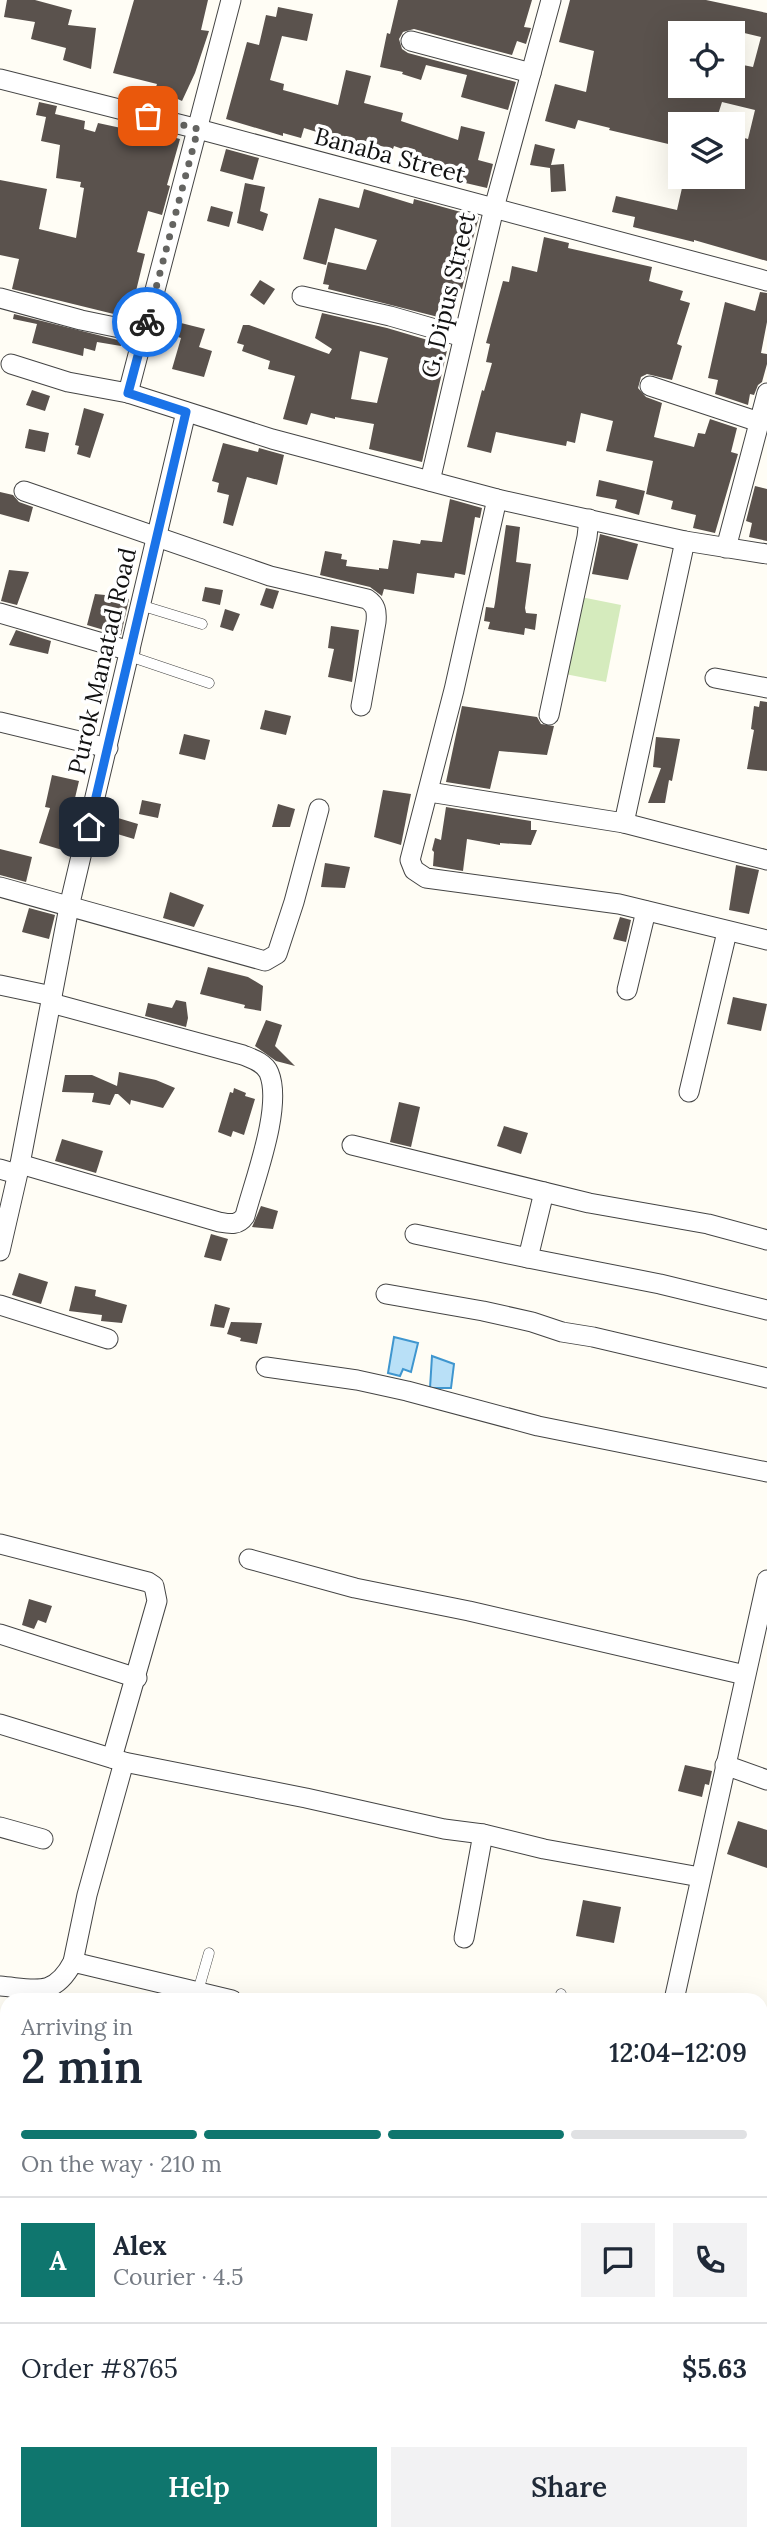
<!DOCTYPE html>
<html lang="en">
<head>
<meta charset="utf-8">
<style>
  body { margin:0; font-family:Lora,serif; background:#f2f2f3; color:#1f2937; height:100vh; display:flex; flex-direction:column; font-size:26px; white-space:nowrap }
  * { box-sizing:border-box; margin:0 }
  p { font-size:23px; color:#747a83 }
  .icon { flex:none; width:38px; height:38px; fill:none; stroke:currentColor; stroke-width:2; stroke-linecap:round; stroke-linejoin:round }
  .map { position:relative; flex:1; overflow:hidden }
  .panel { position:absolute; left:0px; top:1993px; width:768px; height:548px; display:flex; flex-direction:column; background:#fff; border-radius:21px 21px 0 0; box-shadow:0 7px 28px #0002 }
  .panel>* { flex:none }
  .buttons { position:absolute; left:668px; top:21px; display:grid; gap:14px }
  .buttons a { display:grid; place-items:center; width:77px; height:77px; border-radius:0px; background:#fff; box-shadow:0 7px 28px #0002; font-size:35px }
  .pin { position:absolute; display:grid; place-items:center; width:60px; height:60px; color:#fff; margin:-30px; border-radius:14px; box-shadow:0 4px 10px #0006 }
  .courier { position:absolute; display:grid; place-items:center; width:70px; height:70px; margin:-35px; border:5px solid #1a73e8; border-radius:50%; background:#fff; color:#222; box-shadow:0 2px 9px #0007 }
  .overview em { font-style:normal; font-weight:600 }
  .overview div { display:flex; flex-direction:column-reverse }
  .overview { display:flex; align-items:center; justify-content:space-between; height:119px; padding:0 21px }
  h1 { font-size:46px; font-weight:600; line-height:52px }
  .bar { display:grid; grid-template-columns:repeat(4,1fr); gap:10px 7px; align-content:center; height:84px; padding:0 21px }
  .bar i { height:9px; border-radius:5px; background:#e0e1e3 }
  .bar .selected { background:#0f766e }
  .bar p { grid-column:span 4 }
  .line { display:flex; align-items:center; gap:18px; padding:0 21px; border-top:2px solid #e0e1e3 }
  .line div { flex:1 }
  .round { display:grid; place-items:center; flex:none; width:74px; height:74px; border-radius:0px; background:#f2f2f3 }
  .cta { display:flex; gap:14px; margin-top:auto; padding:14px 21px }
  .cta a { flex:1; height:80px; border-radius:0px; background:#0f766e; color:#fff; font-size:28px; font-weight:600; line-height:80px; text-align:center }
  .cta a+a { background:#f2f2f3; color:#1f2937 }
  .map>svg:first-child { display:block }
  .green { fill:#d5ebbd }
  .water { fill:#b9e0f7; stroke:#3f96cf; stroke-width:2 }
  .building { fill:#5a524d; fill-rule:evenodd }
  .lines { fill:none; stroke-linecap:round; stroke-linejoin:round }
  .service-casing { stroke:#444; stroke-width:11 }
  .minor-casing { stroke:#444; stroke-width:21 }
  .service { stroke:#fff; stroke-width:10 }
  .minor { stroke:#fff; stroke-width:19 }
  .done { stroke:#646461; stroke-width:7; stroke-dasharray:0 12.6 }
  .route { stroke:#1a73e8; stroke-width:9 }
  .labels { text-anchor:middle; dominant-baseline:central; stroke-width:7; stroke-linejoin:round; paint-order:stroke }
  .street-label { font-size:24px; fill:#111; stroke:#fff }
</style>
</head>
<body>
<div class="map">
<svg width="767" height="2540" viewBox="0 0 767 2540">
  <rect width="100%" height="100%" fill="#fffdf5"/>
  <!-- green -->
  <polygon class="green" points="581,597 621,605 606,682 565,674"/>
  <!-- water -->
  <g class="water">
    <polygon points="394,1337 418,1343 411,1372 403,1369 400,1376 388,1373"/>
    <polygon points="432,1356 454,1364 451,1388 430,1388"/>
    <polygon points="0,2102 7,2102 7,2156 0,2154"/>
    <polygon points="761,2250 767,2255 767,2310 761,2308"/>
  </g>
  <!-- building -->
  <g class="building">
    <polygon points="7,0 35,0 72,10 68,25 96,28 91,69 63,60 66,48 31,39 35,22 4,17"/>
    <polygon points="134,0 208,0 201,30 209,31 195,73 182,101 171,96 165,106 151,101 157,84 113,73"/>
    <polygon points="398,0 532,0 524,27 531,28 526,44 517,41 512,55 414,29 403,32 399,39 402,49 408,53 516,82 508,110 461,97 467,75 426,65 421,80 402,74 403,72 380,67 387,33 390,34"/>
    <path d="M570,0h136l61,13v248l-73,-21v2l-61,-15 2,-10 -23,-5 4,-16 61,14 5,-22 4,1 3,-12h44v-42l15,4 7,-29 -33,-8 -7,22h-34v23l-72,-17 1,-2 -32,-8 -3,9 -30,-8 10,-37 31,8 8,-41 -35,-9zM694,21l67,16 -8,30 -20,-4v23h-52v-53h10z"/>
    <polygon points="278,7 313,14 307,41 282,36 270,80 284,84 283,90 338,105 346,70 371,76 364,103 403,113 401,121 458,140 461,126 485,132 478,160 493,164 487,188 457,181 459,173 436,165 437,161 394,146 393,149 357,140 355,144 304,128 301,138 283,133 283,136 226,119 247,42 259,45 266,15 276,17"/>
    <polygon points="39,102 57,106 55,114 85,121 84,129 95,132 98,123 135,131 136,127 180,139 167,185 170,186 162,215 148,211 137,252 145,254 136,291 133,290 126,317 12,289 19,259 0,255 0,180 47,189 39,229 76,238 84,188 80,187 81,182 56,178 60,145 41,141 46,117 36,115"/>
    <polygon points="535,144 555,149 551,165 564,164 566,191 551,192 550,168 530,165"/>
    <polygon points="226,149 259,158 253,180 220,171"/>
    <polygon points="245,183 265,187 260,211 268,214 263,231 237,223"/>
    <polygon points="364,189 413,204 414,199 479,217 467,260 469,260 462,289 456,287 446,319 328,289 329,285 323,284 328,262 366,270 377,240 335,228 326,265 303,259 319,198 359,208"/>
    <polygon points="211,206 233,212 229,227 207,221"/>
    <polygon points="544,237 569,243 568,248 652,267 649,281 683,291 680,300 690,303 677,344 682,346 672,380 647,374 641,377 638,388 646,397 662,403 654,437 694,447 698,433 705,434 710,419 737,428 731,452 738,454 715,533 693,528 696,515 671,509 673,501 646,494 653,461 606,451 613,421 581,413 575,443 567,441 566,446 496,432 491,453 467,447 482,390 484,391 492,363 486,362 490,344 486,343 503,281 509,282 512,266 537,272"/>
    <polygon points="260,280 275,289 264,305 250,295"/>
    <polygon points="760,292 767,293 767,322 761,353 767,354 767,364 762,382 758,385 754,395 750,394 748,405 715,394 718,380 708,378 725,302 755,311"/>
    <path d="M322,313l65,15 61,18 -26,116 -53,-13 5,-25 -39,-7v2l-24,-6 -4,12 -24,-6 12,-43 -27,-7 2,-8 -28,-10 2,-6 -7,-2 6,-18h6l80,29 3,-5 -17,-11zM360,351l28,7 -11,45 -26,-4z"/>
    <polygon points="14,314 122,341 121,346 97,342 95,351 84,348 83,356 32,343 37,324 13,319"/>
    <polygon points="181,323 205,329 199,347 212,351 204,377 172,369 181,338 178,337"/>
    <polygon points="32,390 50,396 45,411 26,405"/>
    <polygon points="84,408 104,414 90,458 77,454 79,446 75,445"/>
    <polygon points="29,429 49,433 45,452 25,448"/>
    <polygon points="223,443 258,452 259,448 284,455 277,485 247,477 233,526 223,523 229,495 217,492 219,483 212,481"/>
    <polygon points="599,480 645,491 639,515 615,508 617,500 596,496"/>
    <polygon points="755,486 767,489 767,541 749,537 752,523 746,521"/>
    <polygon points="0,492 13,495 19,502 33,507 29,522 0,514"/>
    <polygon points="450,499 482,508 480,518 475,517 465,575 455,573 454,578 417,573 414,594 384,589 382,596 370,587 320,575 325,551 342,554 341,559 347,560 346,566 379,570 379,568 388,569 393,540 420,544 421,540 442,542"/>
    <polygon points="506,525 520,527 516,562 531,564 525,608 526,613 537,614 535,630 525,628 524,635 488,629 490,622 484,621 486,607 494,608 495,603"/>
    <polygon points="600,534 638,544 628,580 592,574"/>
    <polygon points="9,570 29,572 17,605 1,601"/>
    <polygon points="205,587 223,590 220,605 202,601"/>
    <polygon points="266,588 279,591 273,609 260,605"/>
    <polygon points="111,593 129,599 121,635 87,625 95,594 105,595"/>
    <polygon points="225,609 240,614 233,631 220,627"/>
    <polygon points="331,626 359,630 352,682 328,677 334,649 328,648"/>
    <polygon points="16,630 51,641 48,654 9,645"/>
    <polygon points="98,676 110,678 106,697 94,694"/>
    <polygon points="760,701 767,702 767,771 747,769 754,730 751,729 754,706 759,707"/>
    <polygon points="462,706 537,717 541,724 554,726 547,755 499,751 490,789 446,782"/>
    <polygon points="265,710 291,716 286,735 260,729"/>
    <polygon points="184,734 210,740 205,760 179,754"/>
    <polygon points="656,737 680,739 672,781 669,780 665,803 648,803 661,768 653,767"/>
    <polygon points="52,775 79,781 67,832 74,835 69,852 39,843 50,808 45,807"/>
    <polygon points="383,790 411,794 401,845 374,837"/>
    <polygon points="142,800 161,804 158,818 139,814"/>
    <polygon points="278,804 295,809 290,827 272,827"/>
    <polygon points="446,807 531,821 531,830 537,830 531,845 500,843 500,845 467,839 463,871 433,866 434,852 432,850 435,838 441,840"/>
    <polygon points="118,818 138,824 134,839 114,833"/>
    <polygon points="0,849 32,857 26,882 0,875"/>
    <polygon points="325,863 350,867 345,888 321,887"/>
    <polygon points="736,865 759,870 749,914 729,910"/>
    <polygon points="170,892 204,905 194,927 163,918"/>
    <polygon points="29,908 55,915 49,939 22,932"/>
    <polygon points="620,917 631,920 626,942 613,939"/>
    <polygon points="208,967 248,977 263,986 261,1011 244,1008 245,1005 200,994"/>
    <polygon points="733,997 767,1004 761,1031 727,1024"/>
    <polygon points="176,1000 186,1002 188,1018 186,1027 145,1016 148,1003 172,1008"/>
    <polygon points="266,1020 282,1025 275,1046 295,1066 276,1061 255,1046"/>
    <polygon points="119,1072 156,1080 175,1088 163,1108 131,1100 130,1105 118,1094 115,1094 110,1105 92,1102 94,1093 62,1092 65,1075 92,1075 117,1086"/>
    <polygon points="234,1088 246,1093 245,1096 255,1099 244,1135 233,1131 231,1137 218,1132 230,1092 233,1093"/>
    <polygon points="399,1102 420,1107 411,1147 390,1142"/>
    <polygon points="504,1126 528,1133 521,1154 497,1146"/>
    <polygon points="62,1139 103,1151 96,1173 55,1161"/>
    <polygon points="261,1206 278,1211 273,1229 252,1227"/>
    <polygon points="211,1234 228,1239 221,1261 204,1257"/>
    <polygon points="19,1273 48,1282 41,1304 12,1295"/>
    <polygon points="75,1286 96,1290 95,1296 127,1305 122,1323 101,1321 102,1315 69,1311"/>
    <polygon points="215,1304 230,1308 224,1328 210,1326"/>
    <polygon points="231,1322 262,1323 257,1344 240,1341 241,1338 227,1334"/>
    <polygon points="29,1599 52,1606 46,1623 38,1620 34,1629 22,1625"/>
    <polygon points="685,1765 712,1771 709,1785 705,1784 702,1797 678,1791"/>
    <polygon points="738,1821 767,1830 767,1868 727,1854"/>
    <polygon points="583,1900 621,1907 614,1943 576,1936"/>
  </g>
  <g class="lines">
    <!-- service casing -->
    <g class="service-casing">
      <g id="service">
        <polyline points="140,605 202,624"/>
        <polyline points="129,656 209,683"/>
        <polyline points="198,1991 209,1953"/>
        <polyline points="560,2000 561,1994"/>
      </g>
    </g>
    <!-- minor casing -->
    <g class="minor-casing">
      <g id="minor">
        <polyline points="411,41 531,73"/>
        <polyline points="0,79 198,129 767,281"/>
        <polyline points="302,296 390,316 463,337"/>
        <polyline points="0,298 81,320 144,333"/>
        <polyline points="11,364 68,382 128,393 272,439 497,499 685,541 767,554"/>
        <polyline points="650,386 759,422"/>
        <polyline points="128,393 231,0"/>
        <polyline points="430,481 494,208 551,0"/>
        <path d="M24,491l246,85 97,23c9,6 10,12 9,23l-15,84"/>
        <polyline points="497,499 454,690 410,860 414,870 426,878 619,904 767,940"/>
        <polyline points="726,548 767,393"/>
        <polyline points="0,613 130,651"/>
        <polyline points="715,678 767,688"/>
        <polyline points="549,715 587,537 589,519"/>
        <polyline points="0,722 108,748"/>
        <polyline points="429,792 624,823 685,541"/>
        <polyline points="624,823 767,860"/>
        <polyline points="0,887 265,961 277,954 294,902 319,809"/>
        <polyline points="0,985 52,996"/>
        <polyline points="627,990 646,911"/>
        <polyline points="689,1092 727,932"/>
        <polyline points="352,1145 589,1203 708,1224 767,1240"/>
        <path d="M20,1164l199,58c11,2 19,4 26,-6 9,-35 38,-109 24,-143 -4,-10 -16,-14 -26,-18l-192,-52"/>
        <polyline points="0,1169 17,1174"/>
        <polyline points="544,1192 528,1258 660,1284 767,1310"/>
        <polyline points="415,1234 528,1258"/>
        <polyline points="0,1251 20,1164 69,907 186,412"/>
        <polyline points="386,1294 483,1311 532,1322 562,1332 593,1337 767,1378"/>
        <polyline points="0,1305 108,1339"/>
        <polyline points="266,1367 357,1380 407,1391 538,1426 767,1472"/>
        <polyline points="0,1544 148,1582 154,1586 157,1601 112,1758"/>
        <polyline points="249,1559 355,1588 469,1611 745,1675"/>
        <polyline points="0,1634 137,1678"/>
        <polyline points="0,1724 124,1762 306,1798 444,1829 483,1834 544,1849 700,1877"/>
        <polyline points="725,1765 767,1780"/>
        <polyline points="0,1827 43,1839"/>
        <polyline points="464,1938 483,1834"/>
        <polyline points="73,1962 87,1895 124,1762"/>
        <path d="M0,1986c35,3 54,12 73,-24l159,38"/>
        <polyline points="674,2000 767,1580"/>
        <polyline points="0,2393 7,2378"/>
        <polyline points="565,2540 566,2534"/>
      </g>
    </g>
    <!-- service -->
    <use href="#service" class="service"/>
    <!-- minor -->
    <use href="#minor" class="minor"/>
  </g>
  <g class="lines">
    <!-- done -->
    <polyline class="done" points="147,322 198,129 148,116"/>
    <!-- route -->
    <polyline class="route" points="89,827 186,412 128,393 147,322"/>
  </g>
  <g class="labels">
    <!-- street labels -->
    <g class="street-label">
      <text transform="translate(390 155) rotate(15)">Banaba Street</text>
      <text transform="translate(448 295) rotate(-77)">G. Dipus Street</text>
      <text transform="translate(102 661) rotate(-77)">Purok Manatad Road</text>
    </g>
  </g>
</svg>
<div class="buttons">
<a><svg class="icon" aria-label="locate" viewBox="0 0 24 24"><circle cx="12" cy="12" r="6"/><path d="M12 2v4M12 18v4M2 12h4M18 12h4"/></svg></a>
<a><svg class="icon" aria-label="layers" viewBox="0 0 24 24"><path d="M12 4l9 5-9 5-9-5zM3 14l9 5 9-5"/></svg></a>
</div>
<div class="pin" style="left:148px;top:116px;background:#ea580c"><svg class="icon" aria-label="bag" viewBox="0 0 24 24"><path d="M5 8h14l-1 12H6zM9 8a3 3 0 0 1 6 0"/></svg></div>
<div class="pin" style="left:89px;top:827px;background:#1f2937"><svg class="icon" aria-label="home" viewBox="0 0 24 24"><path d="M3 11l9-7 9 7M6 9v11h12V9"/></svg></div>
<div class="courier" style="left:147px;top:322px"><svg class="icon" aria-label="bike" viewBox="0 0 24 24"><circle cx="6" cy="16" r="4"/><circle cx="18" cy="16" r="4"/><path d="M6 16l4-8h5l3 8M10 8l3 8H6M13 5h3"/></svg></div>
<section class="panel">
<div class="overview"><div><h1>2 min</h1><p>Arriving in</p></div><em>12:04–12:09</em></div>
<div class="bar"><i class="selected"></i><i class="selected"></i><i class="selected"></i><i></i><p>On the way · 210 m</p></div>
<div class="line" style="height:126px"><b class="round" style="background:#0f766e;color:#fff">A</b><div><b>Alex</b><p>Courier · 4.5</p></div><a class="round"><svg class="icon" aria-label="chat" viewBox="0 0 24 24"><path d="M4 5h16v11H9l-5 4z"/></svg></a><a class="round"><svg class="icon" aria-label="phone" viewBox="0 0 24 24"><path d="M5 4h4l2 5-3 2q2 4 5 5l2-3 5 2v4C11 20 4 13 5 4z"/></svg></a></div>
<div class="line" style="height:91px"><div>Order #8765</div><b>$5.63</b></div>
<div class="cta"><a>Help</a><a>Share</a></div>
</section>
</div>
</body>
</html>
